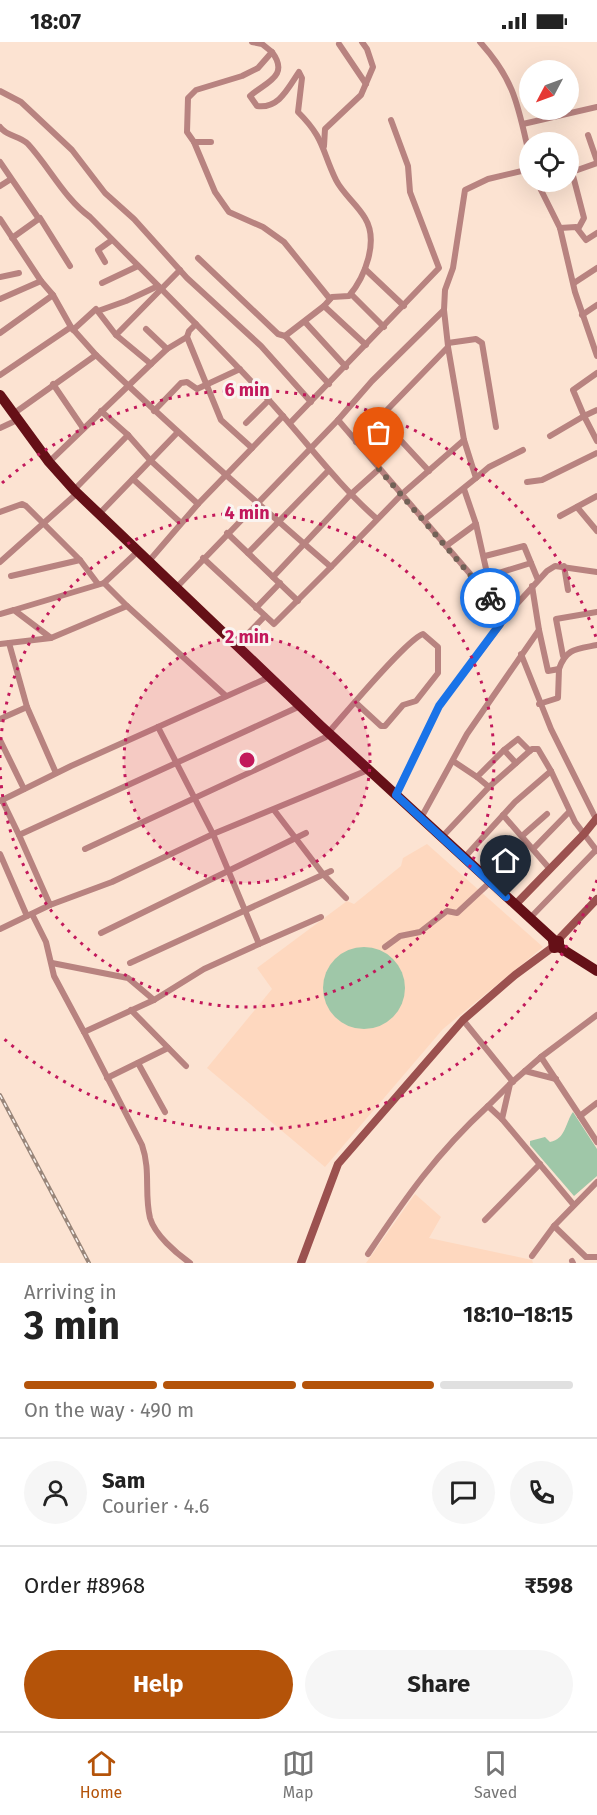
<!DOCTYPE html>
<html lang="en">
<head>
<meta charset="utf-8">
<style>
  body { margin:0; font-family:"Fira Sans",sans-serif; background:#f6f6f6; color:#222; height:100vh; display:flex; flex-direction:column; font-size:22px; white-space:nowrap }
  * { box-sizing:border-box; margin:0 }
  p { font-size:20px; color:#767676 }
  .icon { flex:none; width:33px; height:33px; fill:none; stroke:currentColor; stroke-width:2; stroke-linecap:round; stroke-linejoin:round }
  .map { position:relative; height:1221px; overflow:hidden }
  .panel { display:flex; flex-direction:column; background:#fff; flex:1 }
  .panel>* { flex:none }
  .needle { width:39px; rotate:229deg }
  .tools { position:absolute; left:519px; top:18px; display:grid; gap:12px }
  .tools a { display:grid; place-items:center; width:60px; height:60px; border-radius:50%; background:#fff; box-shadow:0 6px 24px #0002; font-size:30px }
  .pin { position:absolute; display:grid; place-items:center; width:51px; height:51px; color:#fff; margin:-62px -26px; border-radius:50% 50% 50% 0; rotate:-45deg; box-shadow:0 0 6px #0007 }
  .pin .icon { rotate:45deg }
  .courier { position:absolute; display:grid; place-items:center; width:60px; height:60px; margin:-30px; border:4px solid #1a73e8; border-radius:50%; background:#fff; color:#222; box-shadow:0 2px 8px #0007 }
  .summary em { font-style:normal; font-weight:700 }
  .summary div { display:flex; flex-direction:column-reverse }
  .summary { display:flex; align-items:center; justify-content:space-between; height:102px; padding:0 24px }
  h1 { font-size:39px; font-weight:700; line-height:45px }
  .bar { display:grid; grid-template-columns:repeat(4,1fr); gap:9px 6px; align-content:center; height:72px; padding:0 24px }
  .bar i { height:8px; border-radius:4px; background:#e0e0e0 }
  .bar .active { background:#b45309 }
  .bar p { grid-column:span 4 }
  .line { display:flex; align-items:center; gap:15px; padding:0 24px; border-top:2px solid #e0e0e0 }
  .line div { flex:1 }
  .round { display:grid; place-items:center; flex:none; width:63px; height:63px; border-radius:32px; background:#f6f6f6 }
  .action { display:flex; gap:12px; margin-top:auto; padding:12px 24px }
  .action a { flex:1; height:69px; border-radius:36px; background:#b45309; color:#fff; font-size:24px; font-weight:700; line-height:69px; text-align:center }
  .action a+a { background:#f6f6f6; color:#222 }
  .status { display:flex; justify-content:space-between; align-items:center; height:42px; padding:0 30px; background:#fff; direction:ltr }
  .status svg { height:16px; fill:currentColor }
  .tabs { display:flex; justify-content:space-around; align-items:center; height:84px; border-top:2px solid #e0e0e0; background:#fff; font-size:16px; color:#767676 }
  .tabs a { display:grid; justify-items:center; gap:3px }
  .tabs .active { color:#b45309 }
  .map>svg:first-child { display:block }
  .built { fill:#fed8bf }
  .green { fill:#9fc7a8 }
  .lines { fill:none; stroke-linecap:round; stroke-linejoin:round }
  .street { stroke:#b88380; stroke-width:6 }
  .secondary { stroke:#9b514f; stroke-width:8 }
  .highway { stroke:#651017; stroke-width:10 }
  .rail-casing { stroke:#99867a; stroke-width:4 }
  .rail { stroke:#faf4f0; stroke-width:1.5; stroke-dasharray:4.5; stroke-linecap:butt }
  .done { stroke:#726257; stroke-width:6; stroke-dasharray:0 10.8 }
  .route { stroke:#1a73e8; stroke-width:8 }
  .ring { fill:none; stroke:#c2185b; stroke-width:3; stroke-dasharray:3 6 }
  .centre { fill:#c2185b; stroke:#faf4f0; stroke-width:3 }
  .ring-label { font-size:18px; text-anchor:middle; font-weight:bold; fill:#c2185b; stroke:#faf4f0; stroke-width:6; stroke-linejoin:round; paint-order:stroke }
</style>
</head>
<body>
<div class="status"><b>18:07</b><svg viewBox="0 0 49 12"><path d="M0 12V9h3v3zM5 12V6h3v6zM10 12V3h3v9zM15 12V0h3v12zM26 1h20v11H26zM47 4h2v5h-2z"/></svg></div>
<div class="map">
<svg width="597" height="1221" viewBox="0 0 597 1221">
  <rect width="100%" height="100%" fill="#fce3d2"/>
  <!-- built -->
  <g class="built">
    <polygon points="427,802 543,905 443,987 325,1125 207,1026 272,947 257,926 347,859 354,862 401,824 403,816"/>
    <polygon points="415,1152 441,1175 429,1196 532,1218 533,1221 366,1221"/>
  </g>
  <!-- green -->
  <g class="green">
    <circle cx="364" cy="946" r="41"/>
    <path d="M573,1070l24,37v27l-23,20 -44,-51v-4l15,-4 5,5c16,-3 15,-19 23,-30z"/>
  </g>
  <g class="lines">
    <!-- street -->
    <g class="street">
      <polyline points="252,0 262,2 272,10"/>
      <path d="M480,0c36,40 38,65 50,116"/>
      <polyline points="339,2 366,42"/>
      <polyline points="0,49 21,60 72,108 105,151 134,177 187,236 261,304 311,360"/>
      <polyline points="523,82 597,65"/>
      <path d="M0,85c7,10 19,8 28,17 22,24 36,54 62,73 59,60 119,119 176,180 38,41 69,85 111,122"/>
      <polyline points="588,93 597,119"/>
      <polyline points="194,100 215,150 229,170 263,185 284,200 330,257"/>
      <path d="M211,100h-17l-7,-10 1,-34 8,-8 46,-14 16,-8 14,-16c18,24 -6,30 -22,44l7,10c22,3 31,-18 42,-34l3,6 -4,34c27,27 23,37 38,68 7,14 21,24 29,38 14,23 0,59 -16,78l-17,1 -8,9 42,39"/>
      <polyline points="324,104 325,87 361,53 373,25 367,7 362,0"/>
      <polyline points="0,120 39,177"/>
      <polyline points="572,130 584,176 578,187"/>
      <polyline points="569,131 597,121"/>
      <polyline points="537,140 560,186 575,250 597,314"/>
      <polyline points="0,144 11,137"/>
      <polyline points="0,177 41,239"/>
      <polyline points="560,186 576,185 586,198 597,191"/>
      <polyline points="12,196 40,176 70,224"/>
      <polyline points="198,216 278,292 285,294"/>
      <polyline points="105,220 98,208 112,198"/>
      <polyline points="365,227 404,264"/>
      <polyline points="0,235 19,231"/>
      <polyline points="102,241 138,224"/>
      <polyline points="574,241 597,226"/>
      <polyline points="351,252 384,285"/>
      <polyline points="53,253 71,285 96,313"/>
      <polyline points="0,257 41,239 53,253 0,291"/>
      <polyline points="324,264 285,294 329,342"/>
      <polyline points="444,268 448,304"/>
      <polyline points="98,269 126,259 158,244"/>
      <polyline points="582,273 597,263"/>
      <polyline points="305,280 346,325"/>
      <polyline points="196,282 189,289 187,295 221,378 252,406"/>
      <polyline points="146,287 167,307"/>
      <polyline points="73,288 96,267 116,293"/>
      <polyline points="448,301 476,297 482,301 496,385"/>
      <polyline points="151,322 167,307 187,295"/>
      <polyline points="597,331 573,348 584,374 597,368"/>
      <polyline points="0,333 71,285"/>
      <polyline points="53,342 83,386"/>
      <polyline points="154,369 181,341 187,340 197,347 240,327"/>
      <path d="M13,372l83,-59c76,73 155,143 235,212l71,-73 62,-54 12,38 -52,42"/>
      <polyline points="380,376 429,429"/>
      <polyline points="338,378 372,339 444,268 445,248 453,226 465,148 488,137 530,127"/>
      <polyline points="246,381 269,358"/>
      <polyline points="290,381 439,226 410,150 408,124 391,78"/>
      <polyline points="0,386 13,380"/>
      <polyline points="128,393 150,418 198,462 283,374"/>
      <polyline points="550,394 584,374 597,399"/>
      <polyline points="356,400 448,305 464,398"/>
      <polyline points="49,420 151,322 116,293 180,228"/>
      <polyline points="476,436 489,425 523,408"/>
      <polyline points="133,437 181,481"/>
      <polyline points="527,440 542,438 597,411"/>
      <polyline points="464,447 476,482"/>
      <polyline points="74,448 128,393 101,369"/>
      <polyline points="577,465 597,489"/>
      <polyline points="0,470 22,462 26,464 80,518"/>
      <polyline points="99,472 177,391"/>
      <polyline points="560,474 597,454"/>
      <polyline points="227,491 298,559"/>
      <polyline points="446,504 476,482 493,558"/>
      <polyline points="248,511 328,429"/>
      <polyline points="485,514 524,504 538,538"/>
      <polyline points="203,516 274,582 331,525"/>
      <polyline points="149,519 198,462"/>
      <polyline points="0,520 74,454"/>
      <polyline points="564,524 568,548"/>
      <polyline points="11,534 80,518 98,542"/>
      <polyline points="489,534 531,521"/>
      <polyline points="273,535 350,453 379,427"/>
      <polyline points="104,541 134,513"/>
      <polyline points="532,544 539,588"/>
      <polyline points="175,547 338,378 496,562 500,582"/>
      <polyline points="127,564 226,654"/>
      <polyline points="256,566 280,541"/>
      <polyline points="14,568 104,541 127,564 51,596"/>
      <polyline points="0,572 14,568 51,596 0,602"/>
      <polyline points="9,601 27,665 56,731"/>
      <polyline points="237,603 265,574"/>
      <polyline points="521,612 551,687 596,777"/>
      <polyline points="563,614 556,577 597,570"/>
      <path d="M559,627c7,-21 18,-20 38,-24"/>
      <polyline points="0,677 27,665"/>
      <polyline points="158,685 213,792 368,728"/>
      <path d="M328,691c17,-19 78,-93 95,-99l15,13v26l-22,28 -13,4 -18,21h-4l-26,-24"/>
      <polyline points="0,698 24,747"/>
      <polyline points="504,708 518,697 530,709"/>
      <polyline points="453,719 477,735"/>
      <polyline points="489,745 477,735 504,708 516,721"/>
      <polyline points="396,753 439,664 515,564 547,529 555,524 597,530"/>
      <polyline points="2,758 19,793"/>
      <polyline points="0,759 71,724 265,637"/>
      <polyline points="274,768 323,832 346,856"/>
      <polyline points="503,773 549,826"/>
      <polyline points="421,776 467,692 539,588 548,629 559,627 558,656 539,662"/>
      <polyline points="522,794 547,772"/>
      <polyline points="442,795 489,745 532,707 538,707 551,729"/>
      <polyline points="85,807 326,695"/>
      <polyline points="533,807 569,770"/>
      <polyline points="0,812 27,874"/>
      <polyline points="464,816 515,760 551,729 575,780 597,809"/>
      <polyline points="32,872 46,900 54,934 84,990"/>
      <polyline points="530,876 596,808"/>
      <polyline points="0,887 50,863"/>
      <polyline points="101,891 306,791"/>
      <polyline points="259,902 321,875"/>
      <polyline points="385,905 400,894 420,890 447,869 457,871 486,844"/>
      <polyline points="52,921 128,936 154,958 204,927 259,902 213,792 112,840 50,863 19,793 296,666"/>
      <polyline points="130,921 331,829"/>
      <path d="M154,958l-70,32 58,113c9,26 2,48 8,73 5,17 26,35 40,45"/>
      <polyline points="131,968 186,1024"/>
      <polyline points="463,978 513,1040"/>
      <polyline points="541,1015 597,973"/>
      <polyline points="138,1021 165,1070"/>
      <polyline points="525,1029 556,1037"/>
      <polyline points="107,1036 168,1006"/>
      <polyline points="597,1061 580,1074 597,1100"/>
      <polyline points="502,1077 488,1064 509,1043"/>
      <polyline points="573,1162 502,1077 510,1042 541,1015 580,1074"/>
      <polyline points="485,1178 540,1122"/>
      <polyline points="554,1184 597,1140"/>
      <path d="M368,1212c38,-57 69,-101 120,-148"/>
      <polyline points="532,1214 554,1184 586,1215 597,1215"/>
      <polyline points="572,1219 573,1221"/>
    </g>
    <!-- secondary -->
    <g class="secondary">
      <polyline points="515,863 584,792 597,776"/>
      <polyline points="558,898 597,857"/>
      <polyline points="301,1221 338,1122 463,978 515,933 553,905"/>
    </g>
    <!-- highway -->
    <g class="highway">
      <polyline points="0,353 49,420 74,448 321,684 554,898"/>
      <polyline points="559,905 559,899 553,899 554,906 559,905 597,929"/>
    </g>
    <!-- rail casing -->
    <g class="rail-casing">
      <polyline id="rail" points="0,1053 89,1221"/>
    </g>
    <!-- rail -->
    <use href="#rail" class="rail"/>
  </g>
  <g class="lines">
    <!-- done -->
    <polyline class="done" points="379,427 490,556"/>
    <!-- route -->
    <polyline class="route" points="490,556 496,562 500,582 439,664 396,753 506,855"/>
  </g>
  <!-- distance rings -->
  <circle cx="247" cy="718" r="123" fill="#c2185b" fill-opacity=".12"/>
  <g class="ring">
    <circle cx="247" cy="718" r="123"/>
    <path d="M0 716A247 247 0 1 1 0 720"/>
    <path d="M597 838A370 370 0 0 1 2 995M2 441A370 370 0 0 1 597 598"/>
  </g>
  <circle cx="247" cy="718" r="9" class="centre"/>
  <g class="ring-label">
    <text x="247" y="354">6 min</text>
    <text x="247" y="477">4 min</text>
    <text x="247" y="601">2 min</text>
  </g>
</svg>
<div class="tools">
<a><svg class="needle" viewBox="-14 -14 28 28"><path d="M0-13l5 13h-10z" fill="#e53935"/><path d="M0 13l5-13h-10z" fill="#767676"/></svg></a>
<a><svg class="icon" aria-label="locate" viewBox="0 0 24 24"><circle cx="12" cy="12" r="6"/><path d="M12 2v4M12 18v4M2 12h4M18 12h4"/></svg></a>
</div>
<div class="pin" style="left:379px;top:427px;background:#ea580c"><svg class="icon" aria-label="bag" viewBox="0 0 24 24"><path d="M5 8h14l-1 12H6zM9 8a3 3 0 0 1 6 0"/></svg></div>
<div class="pin" style="left:506px;top:855px;background:#1f2937"><svg class="icon" aria-label="home" viewBox="0 0 24 24"><path d="M3 11l9-7 9 7M6 9v11h12V9"/></svg></div>
<div class="courier" style="left:490px;top:556px"><svg class="icon" aria-label="bike" viewBox="0 0 24 24"><circle cx="6" cy="16" r="4"/><circle cx="18" cy="16" r="4"/><path d="M6 16l4-8h5l3 8M10 8l3 8H6M13 5h3"/></svg></div>
</div>
<section class="panel">
<div class="summary"><div><h1>3 min</h1><p>Arriving in</p></div><em>18:10–18:15</em></div>
<div class="bar"><i class="active"></i><i class="active"></i><i class="active"></i><i></i><p>On the way · 490 m</p></div>
<div class="line" style="height:108px"><a class="round"><svg class="icon" aria-label="person" viewBox="0 0 24 24"><circle cx="12" cy="8" r="4"/><path d="M4 21q1-7 8-7t8 7"/></svg></a><div><b>Sam</b><p>Courier · 4.6</p></div><a class="round"><svg class="icon" aria-label="chat" viewBox="0 0 24 24"><path d="M4 5h16v11H9l-5 4z"/></svg></a><a class="round"><svg class="icon" aria-label="phone" viewBox="0 0 24 24"><path d="M5 4h4l2 5-3 2q2 4 5 5l2-3 5 2v4C11 20 4 13 5 4z"/></svg></a></div>
<div class="line" style="height:78px"><div>Order #8968</div><b>₹598</b></div>
<div class="action"><a>Help</a><a>Share</a></div>
</section>
<nav class="tabs">
<a class="active"><svg class="icon" aria-label="home" viewBox="0 0 24 24"><path d="M3 11l9-7 9 7M6 9v11h12V9"/></svg>Home</a>
<a><svg class="icon" aria-label="map" viewBox="0 0 24 24"><path d="M3 6l6-2 6 2 6-2v14l-6 2-6-2-6 2zM9 4v14M15 6v14"/></svg>Map</a>
<a><svg class="icon" aria-label="saved" viewBox="0 0 24 24"><path d="M7 4h10v16l-5-4-5 4z"/></svg>Saved</a>
</nav>
</body>
</html>
